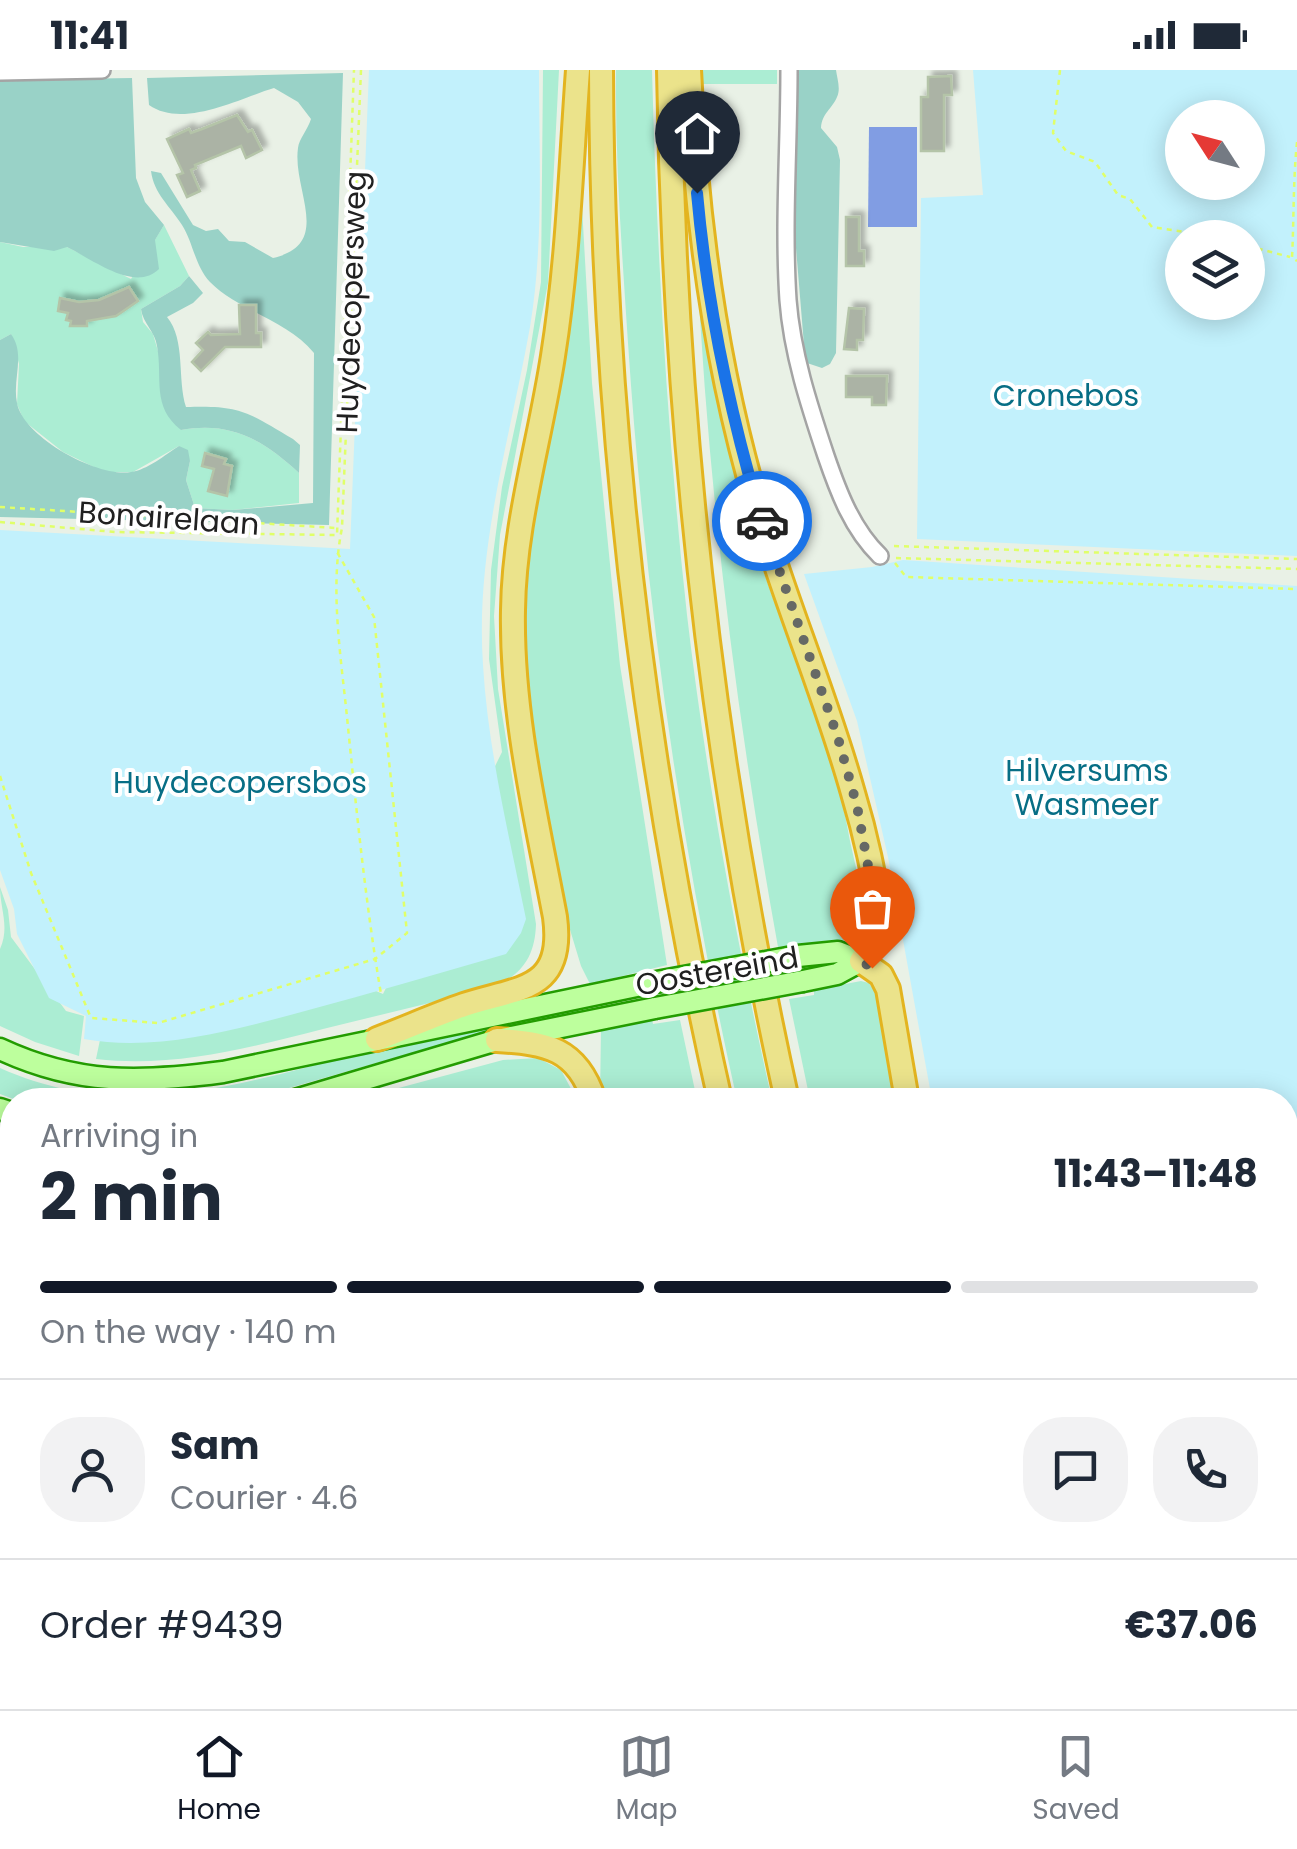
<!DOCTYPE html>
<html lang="en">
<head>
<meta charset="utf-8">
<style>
  body { margin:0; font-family:Poppins,sans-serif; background:#f2f2f3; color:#1f2937; height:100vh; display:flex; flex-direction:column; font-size:38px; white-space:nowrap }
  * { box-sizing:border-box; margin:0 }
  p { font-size:32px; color:#747a83 }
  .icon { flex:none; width:55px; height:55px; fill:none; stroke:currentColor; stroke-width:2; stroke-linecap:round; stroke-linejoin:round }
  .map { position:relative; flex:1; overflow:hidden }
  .panel { position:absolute; left:0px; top:1018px; width:1298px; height:622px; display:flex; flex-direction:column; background:#fff; border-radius:40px 40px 0 0; box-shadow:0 5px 25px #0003 }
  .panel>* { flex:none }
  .needle { width:65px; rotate:306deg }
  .buttons { position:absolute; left:1165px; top:30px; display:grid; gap:20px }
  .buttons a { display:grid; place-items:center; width:100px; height:100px; border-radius:50%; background:#fff; box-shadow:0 5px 25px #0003; font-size:50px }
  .pin { position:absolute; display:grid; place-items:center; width:85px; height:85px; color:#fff; margin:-102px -42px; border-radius:50% 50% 50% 0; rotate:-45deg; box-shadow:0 0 10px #0007 }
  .pin .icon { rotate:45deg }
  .courier { position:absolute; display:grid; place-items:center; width:100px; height:100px; margin:-50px; border:8px solid #1a73e8; border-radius:50%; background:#fff; color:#222; box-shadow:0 2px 12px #0007 }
  .summary em { font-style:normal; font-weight:700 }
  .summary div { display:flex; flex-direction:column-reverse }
  .summary { display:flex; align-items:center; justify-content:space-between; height:170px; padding:0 40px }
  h1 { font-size:65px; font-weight:700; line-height:75px }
  .bar { display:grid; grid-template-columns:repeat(4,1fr); gap:15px 10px; align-content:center; height:120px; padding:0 40px }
  .bar i { height:12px; border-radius:8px; background:#e0e1e3 }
  .bar .active { background:#111827 }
  .bar p { grid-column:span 4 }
  .line { display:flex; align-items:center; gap:25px; padding:0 40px; border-top:2px solid #e0e1e3 }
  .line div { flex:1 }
  .round { display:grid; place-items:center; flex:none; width:105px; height:105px; border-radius:40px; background:#f2f2f3 }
  .status { display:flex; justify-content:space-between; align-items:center; height:70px; padding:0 50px; background:#fff; direction:ltr }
  .status svg { height:28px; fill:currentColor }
  .menu { display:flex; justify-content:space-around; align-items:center; height:140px; border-top:2px solid #e0e1e3; background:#fff; font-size:28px; color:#747a83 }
  .menu a { display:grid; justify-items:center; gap:5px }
  .menu .active { color:#111827 }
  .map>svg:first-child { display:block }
  .grass { fill:#abedd3 }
  .forest { fill:#99d2c7 }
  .park { fill:#c2f1fc; fill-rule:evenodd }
  .pitch { fill:#819de3 }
  .building { fill:#abb3a5; stroke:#b4c4a8; stroke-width:2.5; filter:url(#shadow) }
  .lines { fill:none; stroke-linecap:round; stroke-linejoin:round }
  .minor-casing { stroke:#a4a4a4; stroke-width:20 }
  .major-casing { stroke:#239c00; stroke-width:25 }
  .highway-casing { stroke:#e3b41f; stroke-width:28 }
  .path { stroke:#e0ff69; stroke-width:2.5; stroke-dasharray:5 5; stroke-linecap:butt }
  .minor { stroke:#fff; stroke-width:15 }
  .major { stroke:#bdff9d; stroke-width:20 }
  .highway { stroke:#ebe38b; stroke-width:22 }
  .major-bridge-casing { stroke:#239c00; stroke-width:25; stroke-linecap:butt }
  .major-bridge { stroke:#bdff9d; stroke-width:20 }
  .done { stroke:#666965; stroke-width:10; stroke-dasharray:0 18 }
  .route { stroke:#1a73e8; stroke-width:12 }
  .labels { text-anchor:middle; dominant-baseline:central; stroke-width:8; stroke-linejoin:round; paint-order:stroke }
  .street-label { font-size:30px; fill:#202020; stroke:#fff }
  .park-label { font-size:30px; fill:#076e85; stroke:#fff }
</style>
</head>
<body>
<div class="status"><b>11:41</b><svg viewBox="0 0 49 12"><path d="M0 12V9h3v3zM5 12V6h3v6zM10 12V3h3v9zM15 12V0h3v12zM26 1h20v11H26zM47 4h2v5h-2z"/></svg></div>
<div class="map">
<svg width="1297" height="1639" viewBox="0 0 1297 1639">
  <defs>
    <filter id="shadow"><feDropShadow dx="5" dy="-5" stdDeviation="2.5" flood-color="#0004"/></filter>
  </defs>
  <rect width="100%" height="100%" fill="#e9f1e6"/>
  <!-- grass -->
  <g class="grass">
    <path d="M543,0h16l-11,213 -48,252 -6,81 4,73 38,235c-1,32 -13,49 -41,63 -57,14 -115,28 -172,42 -75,19 -149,39 -227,30l5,-24 275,-44 7,3 119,-242 -13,-93 2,-89 11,-83 25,-117 14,-88z"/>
    <path d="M616,0h36c5,182 15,364 35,545 19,162 49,325 85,485h-35c-56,-250 -92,-502 -109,-757 -6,-91 -13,-182 -12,-273z"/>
    <rect x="699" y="0" width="78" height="14"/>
    <polygon points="582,137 592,313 620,595 667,895 590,914 581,896 558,820 535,693 523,576 524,506 532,439 565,279"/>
    <path d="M164,155l25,51 -9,10 -39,23 2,13 10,12 28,96c50,-9 82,10 118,43v30l-66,7 -38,-2 -9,-28 4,-19 -11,-15 -46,26h-29l-41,-20 -39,-31 -7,-17 2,-40 -8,-30 -11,6v-98l23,5h44l64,32z"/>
    <path d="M697,192c16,87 25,178 51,262 31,105 83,204 101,312 5,27 23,82 4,103l-75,8c-41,-226 -70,-455 -81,-685z"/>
    <path d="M0,817l8,23 3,27 55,74 18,5 -5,40 -44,-14 -35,-16v-77c10,-22 0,-40 0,-62z"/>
    <polygon points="861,911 869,913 879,928 897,1030 810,1030 789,929 814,925 814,920"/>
    <path d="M579,937l1,7 -116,24 -217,62h-231l-16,-6v-26c126,56 237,16 363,-15 72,-17 144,-32 216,-46z"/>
    <polygon points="652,949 653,954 680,950 697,1030 600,1030 601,958"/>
    <polygon points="538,988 561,1000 577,1030 354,1030 503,990"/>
  </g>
  <!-- forest -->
  <g class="forest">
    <path d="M795,0h41c1,8 5,19 1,27 -5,12 -15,16 -16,31l16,19 3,13 -4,193 -6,11 -8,4 -15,-5 -2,-6 -9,-109z"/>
    <path d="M343,3l-14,452 -329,-8v-177l11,-6c15,21 1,45 6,69 6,34 81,75 114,69 16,-2 34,-17 48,-26l9,4 2,11 -4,19 9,28 38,2 80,-7 1,-150c-28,-34 -74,-41 -104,-71 -15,-16 -17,-40 -28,-57 -12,-19 -28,-31 -31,-54l10,2 32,52 13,6 12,-2 11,12 16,1 28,16c61,-14 19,-68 25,-110 1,-9 10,-19 13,-29l-13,-17 -24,-14c-34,10 -91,41 -125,17l-2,-27z"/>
    <path d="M132,8l4,100 9,24 19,23 -9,15 4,29c-24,24 -67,-10 -92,-22l-13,4 -54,-9v-162z"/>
    <path d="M189,206l14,17 -10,10 -26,14c19,23 10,62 19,90 55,-2 61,5 107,32l7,6 -1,28c-36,-33 -68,-52 -118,-43 -30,-24 -18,-51 -24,-84 -2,-15 -14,-22 -16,-37l39,-23z"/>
  </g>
  <!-- park -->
  <g class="park">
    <path d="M369,0h170c0,85 5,173 -9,257 -20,112 -55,223 -47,338 5,85 26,170 43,254l-5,14 -15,21c-67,19 -134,39 -201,57 -70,19 -148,41 -221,28l2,-23 -37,-18 -32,-64 -3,-25 -14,-39v-340l350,19z"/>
    <path d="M973,0h324v486l-380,-17 4,-341 62,-3zM1182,48h66v64h-66zM1182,168h66v64h-66z"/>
    <polygon points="903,490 1297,516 1297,1639 1017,1639 1014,1628 1285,1628 1285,1030 932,1030 888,787 857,651 804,504 872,497"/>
    <polygon points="0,1078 12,1080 12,1628 834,1628 838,1639 0,1639"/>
  </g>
  <!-- pitch -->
  <polygon class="pitch" points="869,57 917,57 917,157 868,157"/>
  <!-- building -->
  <g class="building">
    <polygon points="951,6 952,25 944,25 944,81 921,81 921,27 928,27 928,7"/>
    <polygon points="237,45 248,62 252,60 262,80 246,88 241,76 195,95 196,98 191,100 200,121 187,127 177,105 183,103 167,69 189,59 191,63 202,59"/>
    <polygon points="846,147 859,147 859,181 864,181 864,196 846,196"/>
    <polygon points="129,217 138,231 116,246 87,251 87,256 70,256 71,251 66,250 68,243 58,241 60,228 79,232 99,230"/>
    <polygon points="239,235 256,235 256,263 261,263 261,277 225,277 201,301 192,292 203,280 196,273 208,262 211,265 240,264"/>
    <polygon points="849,238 864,239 863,270 857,270 857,280 844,279"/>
    <polygon points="846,306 887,306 886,335 872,335 872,327 846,327"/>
    <polygon points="205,383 226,389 224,394 232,396 227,426 208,421 214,399 202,396"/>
  </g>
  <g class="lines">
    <!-- minor casing -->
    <g class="minor-casing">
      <g id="minor">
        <path d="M789,0c0,76 -6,154 -1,230 4,53 21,105 38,156 12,35 26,73 54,100"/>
        <polyline points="0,2 102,0"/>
      </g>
    </g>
    <!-- major casing -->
    <g class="major-casing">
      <g id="major">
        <polyline points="798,886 838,882 861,891"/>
        <polyline points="803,911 837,904 861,891"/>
        <path d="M0,979c77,36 141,34 223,23l428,-89"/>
        <polyline points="295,1030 497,970 655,938"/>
        <polyline points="0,1039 12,1043"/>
      </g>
    </g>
    <!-- highway casing -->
    <g class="highway-casing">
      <g id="highway">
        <path d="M601,0c1,346 43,693 119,1030"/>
        <path d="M669,0c5,347 43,692 118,1030"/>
        <path d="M689,0c7,153 27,303 72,449 28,92 66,181 92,274 10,33 25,92 25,126 0,16 -8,29 -17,42l20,14 7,14 19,111"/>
        <path d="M377,969c29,-11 58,-24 87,-34 54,-18 101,-13 91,-88 -19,-101 -44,-204 -42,-307 1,-86 27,-169 40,-254 15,-95 18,-190 25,-286"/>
        <path d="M497,970c50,3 80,8 97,60"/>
        <polyline points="862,1628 866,1639"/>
        <polyline points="888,1628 892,1639"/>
        <polyline points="958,1628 962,1639"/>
        <polyline points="988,1628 992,1639"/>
      </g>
    </g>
    <!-- path -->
    <g class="path">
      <path d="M361,0l-19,458c-13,63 0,135 6,199 9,89 18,179 33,267"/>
      <polyline points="1060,0 1053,63 1066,81 1095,92 1118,125 1130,129 1152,157 1192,163 1211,156 1232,168"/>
      <path d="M1297,72c-4,39 -3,77 -5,116l5,3"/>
      <polyline points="1248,176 1290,187"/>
      <polyline points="0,437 336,458"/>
      <polyline points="0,452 115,462 337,465 354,0"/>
      <polyline points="894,476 1297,489"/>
      <polyline points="896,488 1297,499"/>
      <polyline points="895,493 906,507 1297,519"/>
      <polyline points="0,706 31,803 91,948 158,953 375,889 407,863 374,547 337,482"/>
      <polyline points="0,1086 12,1088"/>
      <polyline points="0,1109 12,1110"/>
      <polyline points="369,1628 374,1639"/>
    </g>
    <!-- minor -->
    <use href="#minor" class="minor"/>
    <!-- major -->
    <use href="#major" class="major"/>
    <!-- highway -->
    <use href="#highway" class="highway"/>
    <!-- major-bridge casing -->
    <g class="major-bridge-casing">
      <g id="major-bridge">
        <polyline points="651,913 798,886"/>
        <polyline points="655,938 803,911"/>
      </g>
    </g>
    <!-- major-bridge -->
    <use href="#major-bridge" class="major-bridge"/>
  </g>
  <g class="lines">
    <!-- done -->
    <polyline class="done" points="762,451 838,668 857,736 878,850 873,871 861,891 872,898"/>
    <!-- route -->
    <path class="route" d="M697,123c10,112 33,221 65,328"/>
  </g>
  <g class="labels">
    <!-- street labels -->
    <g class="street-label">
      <text transform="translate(351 232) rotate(-88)">Huydecopersweg</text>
      <text transform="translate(169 448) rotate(4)">Bonairelaan</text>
      <text transform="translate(717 901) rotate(-10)">Oostereind</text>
    </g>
    <!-- park labels -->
    <g class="park-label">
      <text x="1066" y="325">Cronebos</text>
      <text x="1087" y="700">Hilversums<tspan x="1087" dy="34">Wasmeer</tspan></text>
      <text x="240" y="712">Huydecopersbos</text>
    </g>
  </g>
</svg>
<div class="buttons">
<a><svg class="needle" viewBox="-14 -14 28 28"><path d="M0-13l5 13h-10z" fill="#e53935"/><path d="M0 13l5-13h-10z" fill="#747a83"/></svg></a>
<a><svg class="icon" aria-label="layers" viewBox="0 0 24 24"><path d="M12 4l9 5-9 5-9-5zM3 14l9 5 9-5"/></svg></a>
</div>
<div class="pin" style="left:872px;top:898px;background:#ea580c"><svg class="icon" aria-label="bag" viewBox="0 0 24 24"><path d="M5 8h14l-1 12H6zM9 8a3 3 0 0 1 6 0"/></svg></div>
<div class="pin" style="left:697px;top:123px;background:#1f2937"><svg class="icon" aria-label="home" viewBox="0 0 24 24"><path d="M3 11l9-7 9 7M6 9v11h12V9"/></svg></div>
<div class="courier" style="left:762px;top:451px"><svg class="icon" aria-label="car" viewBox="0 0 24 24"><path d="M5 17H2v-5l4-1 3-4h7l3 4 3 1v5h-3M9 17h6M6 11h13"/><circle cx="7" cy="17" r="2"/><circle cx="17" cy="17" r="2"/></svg></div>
<section class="panel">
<div class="summary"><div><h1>2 min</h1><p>Arriving in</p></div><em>11:43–11:48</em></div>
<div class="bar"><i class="active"></i><i class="active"></i><i class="active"></i><i></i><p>On the way · 140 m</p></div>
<div class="line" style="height:180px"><a class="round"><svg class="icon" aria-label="person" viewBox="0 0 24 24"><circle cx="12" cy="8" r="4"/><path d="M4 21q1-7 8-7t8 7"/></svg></a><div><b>Sam</b><p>Courier · 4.6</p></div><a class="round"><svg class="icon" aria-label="chat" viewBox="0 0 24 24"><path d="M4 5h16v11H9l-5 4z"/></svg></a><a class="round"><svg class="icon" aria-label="phone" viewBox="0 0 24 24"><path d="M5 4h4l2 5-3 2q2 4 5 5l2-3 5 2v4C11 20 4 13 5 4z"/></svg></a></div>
<div class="line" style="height:130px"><div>Order #9439</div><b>€37.06</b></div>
</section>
</div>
<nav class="menu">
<a class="active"><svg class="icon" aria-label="home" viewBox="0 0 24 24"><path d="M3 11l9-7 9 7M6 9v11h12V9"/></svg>Home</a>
<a><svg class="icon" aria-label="map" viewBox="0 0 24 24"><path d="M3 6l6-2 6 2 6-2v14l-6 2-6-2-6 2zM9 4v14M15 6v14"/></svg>Map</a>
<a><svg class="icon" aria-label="saved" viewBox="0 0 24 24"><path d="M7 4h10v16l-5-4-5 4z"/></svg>Saved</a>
</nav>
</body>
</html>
